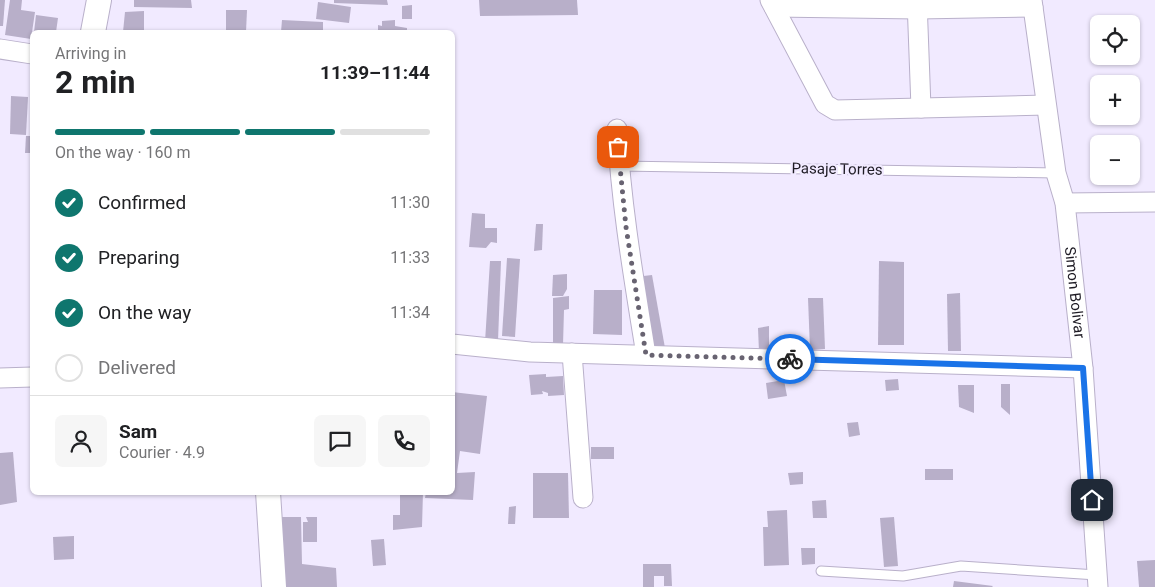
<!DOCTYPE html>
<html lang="en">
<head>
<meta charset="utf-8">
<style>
  body { margin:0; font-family:Roboto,sans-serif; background:#f6f6f6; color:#202124; height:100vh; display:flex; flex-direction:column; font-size:19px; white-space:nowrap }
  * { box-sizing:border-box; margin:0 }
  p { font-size:16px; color:#757577 }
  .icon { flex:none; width:28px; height:28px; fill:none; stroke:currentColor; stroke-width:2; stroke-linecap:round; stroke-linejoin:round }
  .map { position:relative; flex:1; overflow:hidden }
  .sheet { position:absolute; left:30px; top:30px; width:425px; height:465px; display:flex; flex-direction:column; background:#fff; border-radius:8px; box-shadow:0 1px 4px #0004 }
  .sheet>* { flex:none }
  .tools { position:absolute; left:1090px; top:15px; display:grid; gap:10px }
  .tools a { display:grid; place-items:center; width:50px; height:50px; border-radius:8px; background:#fff; box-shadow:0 1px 4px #0004; font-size:25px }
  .pin { position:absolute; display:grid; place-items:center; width:42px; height:42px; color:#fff; margin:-21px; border-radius:10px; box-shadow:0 2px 8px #0006 }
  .courier { position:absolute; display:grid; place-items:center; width:50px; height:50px; margin:-25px; border:4px solid #1a73e8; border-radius:50%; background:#fff; color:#222; box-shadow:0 1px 6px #0007 }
  .summary em { font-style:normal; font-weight:700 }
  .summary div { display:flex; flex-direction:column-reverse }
  .summary { display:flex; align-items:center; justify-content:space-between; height:85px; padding:0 25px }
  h1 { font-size:32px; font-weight:700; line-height:38px }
  .bar { display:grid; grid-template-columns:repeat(4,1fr); gap:8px 5px; align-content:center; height:60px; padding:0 25px }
  .bar i { height:6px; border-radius:4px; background:#e0e0e0 }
  .bar .on { background:#0f766e }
  .bar p { grid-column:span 4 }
  .line { display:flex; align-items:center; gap:12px; padding:0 25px; border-top:1px solid #e0e0e0 }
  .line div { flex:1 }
  .round { display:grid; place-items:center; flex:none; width:52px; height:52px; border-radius:8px; background:#f6f6f6 }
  ol { padding:0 25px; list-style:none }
  li { display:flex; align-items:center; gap:15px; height:55px }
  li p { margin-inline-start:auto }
  li .icon { padding:5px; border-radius:50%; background:#0f766e; color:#fff; stroke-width:4 }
  li:last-child { color:#757577 }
  li i { width:28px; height:28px; border:2px solid #e0e0e0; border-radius:50% }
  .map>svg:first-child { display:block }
  .building { fill:#b8afc9 }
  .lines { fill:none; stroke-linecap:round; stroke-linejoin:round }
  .service-casing { stroke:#b9b0ca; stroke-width:11 }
  .minor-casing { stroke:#b9b0ca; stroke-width:21 }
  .tertiary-casing { stroke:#b9b0ca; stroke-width:26 }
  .service { stroke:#fff; stroke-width:9 }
  .minor { stroke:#fff; stroke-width:19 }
  .tertiary { stroke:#fff; stroke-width:24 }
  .done { stroke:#686371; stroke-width:5; stroke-dasharray:0 9 }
  .route { stroke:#1a73e8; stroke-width:6 }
  .labels { text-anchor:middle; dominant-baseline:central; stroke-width:4.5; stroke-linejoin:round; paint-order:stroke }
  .street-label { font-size:15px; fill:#1e1b24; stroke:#f1eaff }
</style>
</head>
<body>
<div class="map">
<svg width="1155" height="587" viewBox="0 0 1155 587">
  <rect width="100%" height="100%" fill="#f1eaff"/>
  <!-- building -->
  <g class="building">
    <polygon points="0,0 5,0 3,26 0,26"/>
    <polygon points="10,0 22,0 21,10 35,12 31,39 5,35"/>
    <polygon points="134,0 191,0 192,8 134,7"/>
    <polygon points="334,0 387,0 388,5 334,3"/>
    <polygon points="479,0 577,0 578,15 480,16"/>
    <polygon points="318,2 351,7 349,23 316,19"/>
    <polygon points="412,5 412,19 402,19 402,6"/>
    <polygon points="226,10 247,10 246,32 226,32"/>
    <polygon points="144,11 144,32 123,32 125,12"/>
    <polygon points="36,15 58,18 56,32 34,32"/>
    <polygon points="282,20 323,22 323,32 281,32"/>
    <polygon points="395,20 395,26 407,28 407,32 378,32 378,25 382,26 382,21"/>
    <polygon points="11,96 28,97 26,135 10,134"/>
    <polygon points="26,136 32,136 32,153 25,153"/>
    <polygon points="472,213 485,214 485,228 497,228 497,243 491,242 486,248 469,247"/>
    <polygon points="536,224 543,224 542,250 534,251"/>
    <polygon points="507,258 520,259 515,337 502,336"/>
    <polygon points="490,261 501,261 498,341 485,342"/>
    <polygon points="879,261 904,262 904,345 878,345"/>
    <polygon points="567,274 567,289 563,296 552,296 553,275"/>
    <polygon points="652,275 665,348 650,349 635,277"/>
    <polygon points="594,290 622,290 622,335 593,334"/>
    <polygon points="960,293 961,351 948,351 947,294"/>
    <polygon points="569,296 569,309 564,310 563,345 553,345 553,298"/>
    <polygon points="808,298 823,298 825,349 810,350"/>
    <polygon points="769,326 769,351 759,352 758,328"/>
    <polygon points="546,374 546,377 563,376 564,395 548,396 548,393 542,391 543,394 531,395 529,375"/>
    <polygon points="898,379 899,390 886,391 885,380"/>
    <polygon points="784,380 787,396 768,399 766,383"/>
    <polygon points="1001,384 1010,384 1010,415 1001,407"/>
    <polygon points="958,385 974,385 974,413 959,407"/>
    <polygon points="452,392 487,396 480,454 460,451 457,473 475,472 473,500 425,498 426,492 452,492"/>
    <polygon points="858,422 860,435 849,437 847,423"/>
    <rect x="591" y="447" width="23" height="12"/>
    <polygon points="13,452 17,502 0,505 0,453"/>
    <rect x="925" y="469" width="28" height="11"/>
    <polygon points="803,472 803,484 790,485 788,473"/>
    <polygon points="533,473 568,473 569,518 533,518"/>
    <polygon points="400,492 423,492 422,527 393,530 393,515 400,515"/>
    <polygon points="826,500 827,518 813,518 812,501"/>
    <polygon points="516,506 515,524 508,524 509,507"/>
    <polygon points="787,510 789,565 764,566 763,527 768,527 767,511"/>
    <polygon points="274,517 301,517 302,564 336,568 337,587 276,587"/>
    <polygon points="306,517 317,517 317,542 303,542 303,522 308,522"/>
    <polygon points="894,517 898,566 884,567 880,518"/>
    <polygon points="74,536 74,559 54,560 53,537"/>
    <polygon points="384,539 386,565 373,566 371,540"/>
    <polygon points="801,548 815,548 815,564 802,565"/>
    <polygon points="1155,560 1155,587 1139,587 1137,561"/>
    <polygon points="643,564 671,564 672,586 664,586 664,576 654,576 654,587 643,587"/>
    <polygon points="954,581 993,586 992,587 953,587"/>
  </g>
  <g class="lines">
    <!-- service casing -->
    <g class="service-casing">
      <g id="service">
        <polyline points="619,166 1056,173"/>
        <polyline points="821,571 903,576 961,566 1097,575"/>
      </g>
    </g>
    <!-- minor casing -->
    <g class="minor-casing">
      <g id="minor">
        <polyline points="770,0 825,104 835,110 1046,105"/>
        <polyline points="917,0 921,108"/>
        <path id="s1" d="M1032,0l24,173 9,30 18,165 15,219"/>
        <polyline points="774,7 918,9 1033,7"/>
        <polyline points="0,49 32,54"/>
        <path d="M617,129c4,76 17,151 29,226"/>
        <polyline points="1065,203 1155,202"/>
        <polyline points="452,344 530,352 1083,368"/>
        <polyline points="572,353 583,498"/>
        <polyline points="0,378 32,377"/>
      </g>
    </g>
    <!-- tertiary casing -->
    <g class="tertiary-casing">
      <g id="tertiary">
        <polyline points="93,32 99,0"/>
        <polyline points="268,492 274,587"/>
      </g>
    </g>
    <!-- service -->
    <use href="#service" class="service"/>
    <!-- minor -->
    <use href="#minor" class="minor"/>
    <!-- tertiary -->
    <use href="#tertiary" class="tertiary"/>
  </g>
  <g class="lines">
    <!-- done -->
    <polyline class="done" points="618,147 626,227 646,355 790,359"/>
    <!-- route -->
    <polyline class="route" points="790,359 1083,368 1092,500"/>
  </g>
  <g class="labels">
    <!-- street labels -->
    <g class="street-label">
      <text transform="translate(837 169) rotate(1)">Pasaje Torres</text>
      <text stroke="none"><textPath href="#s1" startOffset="296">Simon Bolivar</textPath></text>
    </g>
  </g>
</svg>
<div class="tools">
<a><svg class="icon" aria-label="locate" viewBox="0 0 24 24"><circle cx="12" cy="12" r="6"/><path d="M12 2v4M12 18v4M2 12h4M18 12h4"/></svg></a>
<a>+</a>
<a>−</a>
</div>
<div class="pin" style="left:618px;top:147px;background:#ea580c"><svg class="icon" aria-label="bag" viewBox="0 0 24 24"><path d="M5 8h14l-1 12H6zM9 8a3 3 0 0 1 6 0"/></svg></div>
<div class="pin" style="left:1092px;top:500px;background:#1f2937"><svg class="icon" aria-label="home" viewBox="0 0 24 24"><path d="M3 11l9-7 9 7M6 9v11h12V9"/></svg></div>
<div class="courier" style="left:790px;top:359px"><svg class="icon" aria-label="bike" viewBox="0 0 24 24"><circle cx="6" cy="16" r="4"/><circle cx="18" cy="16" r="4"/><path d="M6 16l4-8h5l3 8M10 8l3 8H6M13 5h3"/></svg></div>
<section class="sheet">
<div class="summary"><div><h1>2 min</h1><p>Arriving in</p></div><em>11:39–11:44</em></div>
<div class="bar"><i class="on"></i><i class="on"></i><i class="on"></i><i></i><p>On the way · 160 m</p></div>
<ol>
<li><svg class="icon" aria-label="check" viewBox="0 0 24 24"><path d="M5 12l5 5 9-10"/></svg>Confirmed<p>11:30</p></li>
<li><svg class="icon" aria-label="check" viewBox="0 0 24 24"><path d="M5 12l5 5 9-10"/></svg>Preparing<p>11:33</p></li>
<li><svg class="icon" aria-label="check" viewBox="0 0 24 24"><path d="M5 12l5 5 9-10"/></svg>On the way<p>11:34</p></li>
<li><i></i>Delivered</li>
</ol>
<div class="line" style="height:90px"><a class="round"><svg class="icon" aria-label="person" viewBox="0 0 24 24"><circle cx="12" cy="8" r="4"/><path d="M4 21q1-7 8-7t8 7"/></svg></a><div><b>Sam</b><p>Courier · 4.9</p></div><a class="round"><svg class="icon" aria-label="chat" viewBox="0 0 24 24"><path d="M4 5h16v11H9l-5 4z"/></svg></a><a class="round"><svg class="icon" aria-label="phone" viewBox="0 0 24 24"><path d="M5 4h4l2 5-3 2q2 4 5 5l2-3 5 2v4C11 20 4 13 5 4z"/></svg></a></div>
</section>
</div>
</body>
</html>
